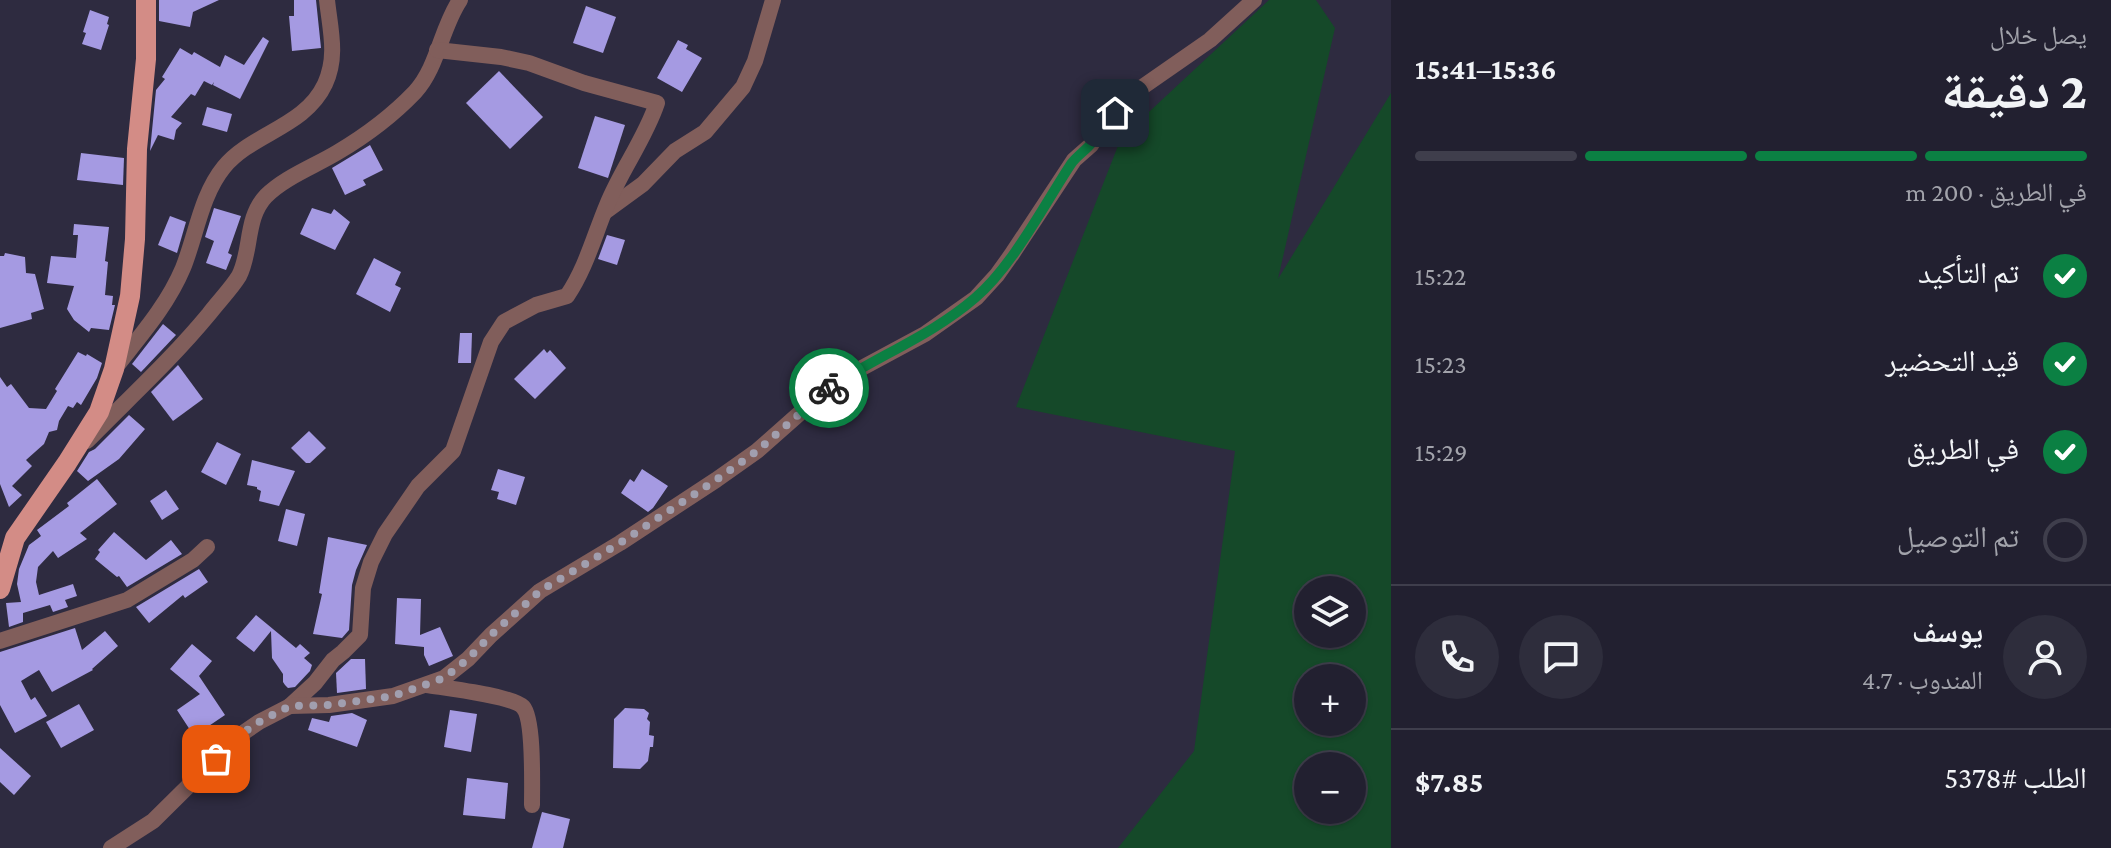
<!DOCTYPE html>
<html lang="ar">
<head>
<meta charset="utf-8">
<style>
  body { margin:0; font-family:"Crimson Pro","Noto Naskh Arabic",serif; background:#2e2d3c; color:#f1f3f6; direction:rtl; height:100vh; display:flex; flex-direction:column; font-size:30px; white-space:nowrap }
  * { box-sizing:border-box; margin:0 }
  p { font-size:26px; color:#a2a3ab }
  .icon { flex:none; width:44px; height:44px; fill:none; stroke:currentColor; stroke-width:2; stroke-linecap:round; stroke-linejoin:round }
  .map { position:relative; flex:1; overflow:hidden; direction:ltr }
  .drawer { display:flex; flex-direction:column; background:#222030; width:720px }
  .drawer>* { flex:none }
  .fabs { position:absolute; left:1294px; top:576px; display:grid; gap:16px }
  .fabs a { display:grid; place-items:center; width:72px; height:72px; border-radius:50%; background:#222030; box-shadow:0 2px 6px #0004,0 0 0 2px #3f3e4c; font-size:40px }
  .pin { position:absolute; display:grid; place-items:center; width:68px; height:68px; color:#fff; margin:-34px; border-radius:16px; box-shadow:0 4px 12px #0006 }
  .courier { position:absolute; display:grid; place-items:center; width:80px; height:80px; margin:-40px; border:6px solid #0b8043; border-radius:50%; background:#fff; color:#222; box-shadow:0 2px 10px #0007 }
  .overview em { font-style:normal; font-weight:700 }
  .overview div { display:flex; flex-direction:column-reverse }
  .overview { display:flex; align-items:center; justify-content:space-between; height:136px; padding:0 24px }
  h1 { font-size:52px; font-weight:700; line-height:60px }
  .bar { display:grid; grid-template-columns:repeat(4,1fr); gap:12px 8px; align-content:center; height:96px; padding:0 24px }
  .bar i { height:10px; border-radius:6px; background:#3f3e4c }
  .bar .current { background:#0b8043 }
  .bar p { grid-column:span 4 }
  .line { display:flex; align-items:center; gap:20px; padding:0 24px; border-top:2px solid #3f3e4c }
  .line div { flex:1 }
  .round { display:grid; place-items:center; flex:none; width:84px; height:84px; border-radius:42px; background:#2e2d3c }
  ol { padding:0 24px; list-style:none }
  li { display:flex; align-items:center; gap:24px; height:88px }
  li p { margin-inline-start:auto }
  li .icon { padding:8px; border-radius:50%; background:#0b8043; color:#fff; stroke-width:4 }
  li:last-child { color:#a2a3ab }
  li i { width:44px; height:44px; border:4px solid #3f3e4c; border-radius:50% }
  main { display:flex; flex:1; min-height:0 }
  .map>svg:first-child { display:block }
  .green { fill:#154929; fill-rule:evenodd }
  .building { fill:#a59ae2 }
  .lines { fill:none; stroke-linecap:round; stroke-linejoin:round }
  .minor { stroke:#815e5b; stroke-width:16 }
  .major { stroke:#d38c86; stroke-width:20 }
  .done { stroke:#a19faf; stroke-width:8; stroke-dasharray:0 14.4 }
  .route { stroke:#0b8043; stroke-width:10 }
</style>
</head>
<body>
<main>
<section class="drawer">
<div class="overview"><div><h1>2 دقيقة</h1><p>يصل خلال</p></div><em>15:36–15:41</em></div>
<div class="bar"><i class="current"></i><i class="current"></i><i class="current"></i><i></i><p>في الطريق · 200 m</p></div>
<ol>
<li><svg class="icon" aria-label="check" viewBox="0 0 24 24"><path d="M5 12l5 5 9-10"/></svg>تم التأكيد<p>15:22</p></li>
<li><svg class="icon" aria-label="check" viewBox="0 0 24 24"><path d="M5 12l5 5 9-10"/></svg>قيد التحضير<p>15:23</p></li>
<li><svg class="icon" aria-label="check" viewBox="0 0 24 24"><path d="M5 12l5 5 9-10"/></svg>في الطريق<p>15:29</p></li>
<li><i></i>تم التوصيل</li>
</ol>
<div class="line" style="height:144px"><a class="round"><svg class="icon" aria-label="person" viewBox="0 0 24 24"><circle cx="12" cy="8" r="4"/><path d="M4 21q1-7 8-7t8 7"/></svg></a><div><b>يوسف</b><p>المندوب · 4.7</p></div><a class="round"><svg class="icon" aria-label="chat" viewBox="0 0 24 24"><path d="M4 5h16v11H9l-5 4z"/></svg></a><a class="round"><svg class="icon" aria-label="phone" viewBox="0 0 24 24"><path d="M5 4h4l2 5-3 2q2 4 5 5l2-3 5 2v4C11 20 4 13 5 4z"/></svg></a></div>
<div class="line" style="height:104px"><div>الطلب #5378</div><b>$7.85</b></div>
</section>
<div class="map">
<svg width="1391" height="848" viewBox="0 0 1391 848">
  <rect width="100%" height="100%" fill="#2e2b40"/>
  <!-- green -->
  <path class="green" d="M1269,0h47l19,28 -57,251 113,-186v755h-273l76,-97 41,-300 -219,-44 105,-269zM1308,590h44v44h-44zM1308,678h44v44h-44zM1308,766h44v44h-44z"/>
  <!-- building -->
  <g class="building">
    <polygon points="159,0 219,0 193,12 190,27 159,21"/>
    <polygon points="294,0 316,0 321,48 292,51 289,16 294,16"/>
    <polygon points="586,6 616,17 603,53 573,43"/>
    <polygon points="90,10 109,17 107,24 109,25 101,50 82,44 86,33 83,32"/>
    <polygon points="263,37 269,41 240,99 213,85 214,82 212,85 204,81 195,96 191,94 171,117 182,123 176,130 174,140 158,135 150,151 156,90 165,79 162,77 180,48 192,55 194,52 220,67 225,55 244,65"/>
    <polygon points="678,40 688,45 686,49 702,58 682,92 657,78"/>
    <polygon points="499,71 543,117 510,149 466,103"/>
    <polygon points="207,107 232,114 227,132 202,125"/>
    <polygon points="595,116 625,125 608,178 578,168"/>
    <polygon points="370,145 383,170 363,180 366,185 345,195 332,168"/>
    <polygon points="81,153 124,158 123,185 77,180"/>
    <polygon points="214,208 241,216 228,253 232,255 226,270 206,263 214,241 205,237"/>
    <polygon points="312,208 331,214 334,209 350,222 335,250 300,234"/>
    <polygon points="170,216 186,222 177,253 158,245"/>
    <polygon points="74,224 109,227 105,261 108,262 105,295 113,296 112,305 115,305 109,330 91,328 89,332 74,320 67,309 74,286 47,283 51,256 76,258 78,235 73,235"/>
    <polygon points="607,235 625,240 617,265 598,259"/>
    <polygon points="5,253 25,257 26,273 35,274 44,309 31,313 32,319 0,328 0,256 4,256"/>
    <polygon points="374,258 401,272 395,285 401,288 390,312 356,294"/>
    <polygon points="163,324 176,335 141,372 132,364"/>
    <polygon points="460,333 472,333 471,363 458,363"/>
    <polygon points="544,349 547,353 550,350 566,368 535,399 514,379"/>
    <polygon points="78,352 86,356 87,354 102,363 97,378 81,405 77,402 73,408 68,406 59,421 57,430 49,432 44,444 26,460 32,466 12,486 22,495 9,507 0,484 0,377 7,387 11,384 29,408 46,409 57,391 55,389"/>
    <polygon points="178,365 203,399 173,421 151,392"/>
    <polygon points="129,415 145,429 119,459 88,481 77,471 89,452 95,449"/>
    <polygon points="309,431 326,448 310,463 306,463 291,448"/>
    <polygon points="217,442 241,454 226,485 201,472"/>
    <polygon points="252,460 295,471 279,506 259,501 261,491 257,489 257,487 247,485"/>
    <polygon points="498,469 525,477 516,505 497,499 499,492 491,490"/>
    <polygon points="642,469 668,486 653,508 648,512 621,493 630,479 634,482"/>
    <polygon points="97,479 117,504 80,533 87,539 58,558 53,551 38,567 36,582 39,595 73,584 77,596 65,600 68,607 53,612 50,605 23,613 23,622 9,627 6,603 21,602 17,584 19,569 29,545 41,536 37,530 69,506 67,503"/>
    <polygon points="166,490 179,509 162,520 150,501"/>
    <polygon points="286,509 305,514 297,546 278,541"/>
    <polygon points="114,532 146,560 171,540 182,554 127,587 119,576 117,577 95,559 100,552 98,550"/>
    <polygon points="328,537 367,545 356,570 352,585 349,630 342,638 313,634 322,594 319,593"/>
    <polygon points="199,569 208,582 185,598 183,595 149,623 136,607"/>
    <polygon points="397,598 421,599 420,635 440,627 453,656 429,666 424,655 424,647 395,644"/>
    <polygon points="256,615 296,648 300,644 310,653 304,658 312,665 310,671 295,687 288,688 285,685 283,682 283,674 272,658 271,631 254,652 236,638"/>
    <polygon points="75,628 82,650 105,631 118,646 92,669 93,670 52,692 39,670 21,681 31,700 35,697 47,716 15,733 0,705 0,652"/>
    <polygon points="192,644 212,661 199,676 225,715 194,736 177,710 200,694 170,669"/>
    <polygon points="351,659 365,659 366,689 337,693 336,673"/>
    <polygon points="79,704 94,730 61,748 46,722"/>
    <polygon points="625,708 644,709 649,713 647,719 650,722 649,735 654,736 653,747 650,747 648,761 640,769 613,768 614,719"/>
    <polygon points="450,710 477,714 471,752 444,747"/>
    <polygon points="352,713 367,720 357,747 308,730 312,718 329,722 331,716"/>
    <polygon points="0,748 31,776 14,795 0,782"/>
    <polygon points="467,778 508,783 505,819 463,815"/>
    <polygon points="542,812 570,819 563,848 532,848"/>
  </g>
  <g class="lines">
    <!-- minor -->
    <g class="minor">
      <polyline points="606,211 643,184 675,151 705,132 743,87 755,61 773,0"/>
      <path d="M115,368c25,-32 52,-62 68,-100 13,-32 18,-73 41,-101 28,-34 81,-40 101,-83 13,-28 5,-55 2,-84"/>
      <path d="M87,441c41,-42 84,-81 122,-127 9,-12 22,-25 30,-38 13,-25 6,-58 27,-80 19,-19 49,-30 72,-44 27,-16 55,-37 77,-60 23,-25 26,-64 45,-92"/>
      <polyline points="0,641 127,600 193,560 207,547"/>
      <path d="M427,685c18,3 86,11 96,22 11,12 9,79 9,98"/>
      <path d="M290,706l25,-23 18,-23 10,-8 17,-17 3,-47 8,-26 14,-28 33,-48 35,-35 38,-109 13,-20 32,-17 31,-9c19,-28 27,-60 40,-91 14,-35 38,-66 50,-102l-73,-20 -55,-20 -28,-6 -64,-7"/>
      <polyline points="111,848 153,821 240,735 259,722 290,706 329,705 393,696 444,678 468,659 491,635 540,591 620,543 716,480 757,451 826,390 847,376 925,334 976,298 997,275 1012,254 1074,160 1091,145 1101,129 1128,97 1210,40 1254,0"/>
    </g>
    <!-- major -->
    <polyline class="major" points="0,589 15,538 67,463 99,412 114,369 130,296 135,239 137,149 146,59 146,0"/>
  </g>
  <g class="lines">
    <!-- done -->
    <polyline class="done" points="216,759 240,735 259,722 290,706 329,705 393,696 444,678 468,659 491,635 540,591 620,543 716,480 757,451 829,388"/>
    <!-- route -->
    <path class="route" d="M829,388c48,-32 102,-52 146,-90 37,-31 69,-93 96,-134 5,-7 11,-11 17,-17 10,-10 17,-23 27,-34"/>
  </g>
</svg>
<div class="fabs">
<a><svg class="icon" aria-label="layers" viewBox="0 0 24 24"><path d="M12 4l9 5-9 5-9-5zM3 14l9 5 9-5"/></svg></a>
<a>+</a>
<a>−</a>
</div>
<div class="pin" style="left:216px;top:759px;background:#ea580c"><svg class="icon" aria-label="bag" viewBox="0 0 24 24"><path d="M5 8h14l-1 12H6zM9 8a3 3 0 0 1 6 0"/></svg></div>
<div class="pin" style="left:1115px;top:113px;background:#1f2937"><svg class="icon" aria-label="home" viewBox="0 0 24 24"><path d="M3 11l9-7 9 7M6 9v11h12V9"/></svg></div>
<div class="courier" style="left:829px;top:388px"><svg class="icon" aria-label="bike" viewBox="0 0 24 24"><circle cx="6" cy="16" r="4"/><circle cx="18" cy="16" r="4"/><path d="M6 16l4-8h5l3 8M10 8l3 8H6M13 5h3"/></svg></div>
</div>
</main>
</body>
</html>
